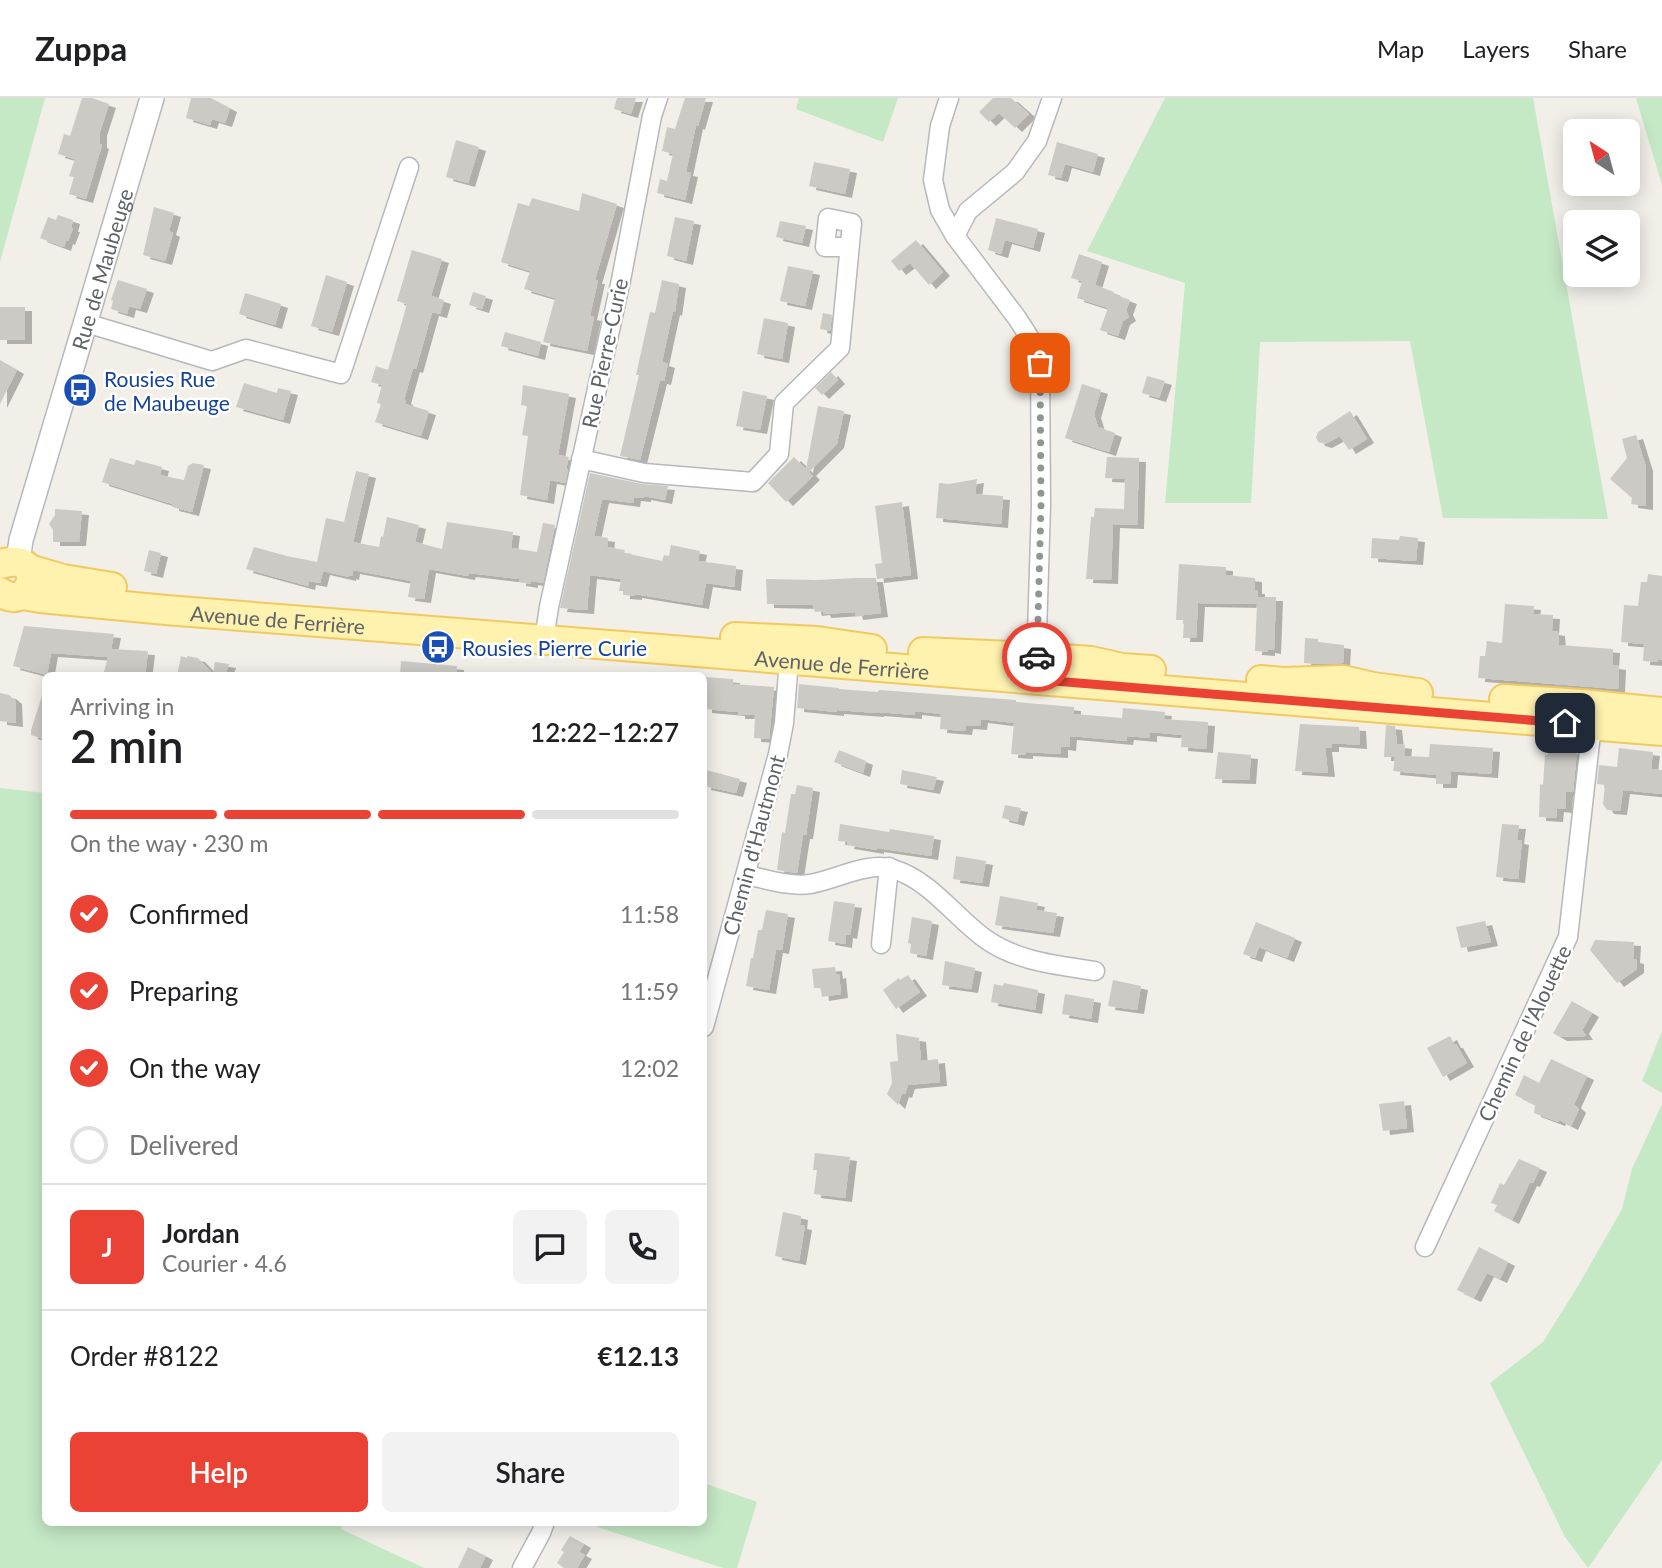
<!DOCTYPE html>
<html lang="en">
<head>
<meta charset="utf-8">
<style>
  body { margin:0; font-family:Lato,sans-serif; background:#f2f2f2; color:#202124; height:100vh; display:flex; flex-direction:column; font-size:26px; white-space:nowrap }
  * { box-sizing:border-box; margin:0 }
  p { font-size:23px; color:#757577 }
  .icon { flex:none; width:38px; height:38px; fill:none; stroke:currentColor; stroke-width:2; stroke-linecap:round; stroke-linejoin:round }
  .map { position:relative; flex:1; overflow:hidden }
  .sheet { position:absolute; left:42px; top:574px; width:665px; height:854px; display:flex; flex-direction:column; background:#fff; border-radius:10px; box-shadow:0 4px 18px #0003 }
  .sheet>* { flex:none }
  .needle { width:46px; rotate:324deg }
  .buttons { position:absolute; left:1563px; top:21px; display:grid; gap:14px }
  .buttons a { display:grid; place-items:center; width:77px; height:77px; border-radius:10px; background:#fff; box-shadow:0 4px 18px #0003; font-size:35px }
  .pin { position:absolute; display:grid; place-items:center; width:60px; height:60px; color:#fff; margin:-30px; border-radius:14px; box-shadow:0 4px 10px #0006 }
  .courier { position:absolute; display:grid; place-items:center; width:70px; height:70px; margin:-35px; border:5px solid #ea4335; border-radius:50%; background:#fff; color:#222; box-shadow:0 2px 9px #0007 }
  .overview em { font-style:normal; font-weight:600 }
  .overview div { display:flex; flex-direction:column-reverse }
  .overview { display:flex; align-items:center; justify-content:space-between; height:119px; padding:0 28px }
  h1 { font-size:46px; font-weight:600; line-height:52px }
  .bar { display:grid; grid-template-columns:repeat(4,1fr); gap:10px 7px; align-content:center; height:84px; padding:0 28px }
  .bar i { height:9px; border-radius:5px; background:#e0e0e0 }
  .bar .on { background:#ea4335 }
  .bar p { grid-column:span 4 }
  .line { display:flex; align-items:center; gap:18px; padding:0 28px; border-top:2px solid #e0e0e0 }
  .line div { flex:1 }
  .round { display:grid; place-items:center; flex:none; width:74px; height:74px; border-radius:10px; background:#f2f2f2 }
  ol { padding:0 28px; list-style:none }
  li { display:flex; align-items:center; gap:21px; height:77px }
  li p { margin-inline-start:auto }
  li .icon { padding:7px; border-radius:50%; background:#ea4335; color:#fff; stroke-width:4 }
  li:last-child { color:#757577 }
  li i { width:38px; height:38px; border:4px solid #e0e0e0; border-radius:50% }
  .button { display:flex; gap:14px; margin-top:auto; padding:14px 28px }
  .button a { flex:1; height:80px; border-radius:10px; background:#ea4335; color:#fff; font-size:28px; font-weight:600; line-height:80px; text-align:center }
  .button a+a { background:#f2f2f2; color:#202124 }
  header { display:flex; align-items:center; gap:42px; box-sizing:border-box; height:98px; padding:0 35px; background:#fff; border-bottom:2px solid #e0e0e0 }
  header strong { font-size:33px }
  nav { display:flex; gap:38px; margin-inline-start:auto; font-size:24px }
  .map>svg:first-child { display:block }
  .green { fill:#c5e8c5 }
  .building { fill:#cccac5; filter:url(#shadow) }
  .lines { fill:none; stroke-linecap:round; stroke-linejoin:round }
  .minor-casing { stroke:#b5b8bc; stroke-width:21 }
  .tertiary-casing { stroke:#b5b8bc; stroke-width:26 }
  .primary-casing { stroke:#f2c960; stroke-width:32 }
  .minor { stroke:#fff; stroke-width:18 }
  .tertiary { stroke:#fff; stroke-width:23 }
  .primary { stroke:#fff2af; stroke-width:28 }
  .done { stroke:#929495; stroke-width:7; stroke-dasharray:0 12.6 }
  .route { stroke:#ea4335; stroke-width:9 }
  .labels { text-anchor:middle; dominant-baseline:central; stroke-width:5; stroke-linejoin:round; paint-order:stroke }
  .street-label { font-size:21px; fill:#5f6368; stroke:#fff }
  .transit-label { font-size:21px; fill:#164399; stroke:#fff; text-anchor:start }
</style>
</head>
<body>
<header>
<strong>Zuppa</strong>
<nav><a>Map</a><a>Layers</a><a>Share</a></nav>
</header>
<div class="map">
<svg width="1662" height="1470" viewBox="0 0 1662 1470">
  <defs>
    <filter id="shadow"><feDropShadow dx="7" dy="4" stdDeviation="0" flood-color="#0004"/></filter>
  </defs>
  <rect width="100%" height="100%" fill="#f1efe8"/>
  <!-- green -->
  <g class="green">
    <polygon points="0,0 45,0 0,164"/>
    <polygon points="799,0 898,0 883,44 796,11"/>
    <polygon points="1165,0 1533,0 1608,421 1443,420 1410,243 1260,244 1251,405 1165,405 1185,185 1087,153"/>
    <polygon points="1636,0 1662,0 1662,87"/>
    <polygon points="0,690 45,695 46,1424 344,1425 341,1431 424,1470 0,1470"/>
    <polygon points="1662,933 1662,995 1642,983"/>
    <polygon points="1662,1006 1662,1362 1588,1470 1565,1439 1490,1285 1543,1244 1578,1188 1622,1111 1632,1071"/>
    <polygon points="704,1385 757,1404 737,1470 723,1470 585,1425 704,1424"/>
  </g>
  <!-- building -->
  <g class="building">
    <polygon points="82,0 92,0 109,6 100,34 100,46 102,47 86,101 69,96 74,79 69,78 75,61 58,56 64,36 70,38"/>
    <polygon points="191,0 211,0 230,10 225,25 212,21 210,27 186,20"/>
    <polygon points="617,0 636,0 631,16 614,11"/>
    <polygon points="685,0 706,0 698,28 696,27 686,74 691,75 685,102 657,95 660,81 667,83 673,56 662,53 667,29 675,31"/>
    <polygon points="993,0 1011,0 1029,16 1015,30 999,15 989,24 979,14"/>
    <polygon points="456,42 479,49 468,85 446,79"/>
    <polygon points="1057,44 1098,56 1093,74 1065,66 1061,80 1048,77"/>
    <polygon points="814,64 850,71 845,96 809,88"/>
    <polygon points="582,95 617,106 595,182 598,182 590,218 594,219 587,253 543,244 555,200 524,191 530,173 501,164 518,105 529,108 532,100 579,113"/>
    <polygon points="154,109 174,115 169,133 173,135 165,163 143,157"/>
    <polygon points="58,117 73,122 71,130 73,130 68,143 66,142 64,149 40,140 48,119 56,122"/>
    <polygon points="675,119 694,123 686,163 667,158"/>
    <polygon points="996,120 1038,131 1033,150 1005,142 1001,156 988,152"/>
    <polygon points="780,123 806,128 802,145 776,139"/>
    <polygon points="916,142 943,174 929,187 910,165 899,173 891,163"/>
    <polygon points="412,152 442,161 431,198 444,202 440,216 432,214 416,271 413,270 404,302 406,303 405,306 429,313 421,338 375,324 381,306 377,305 382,287 371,284 376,268 388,272 407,206 397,203"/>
    <polygon points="1079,156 1102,164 1095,187 1114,194 1113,196 1130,202 1126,213 1129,219 1123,223 1118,238 1100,232 1108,210 1077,200 1082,183 1071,180"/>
    <polygon points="788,168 813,173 805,208 780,203"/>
    <polygon points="326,177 347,184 332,234 311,228"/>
    <polygon points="118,182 147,191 140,211 129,208 127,216 111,211 113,203 111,202"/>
    <polygon points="662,182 679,186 675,214 673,213 662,264 668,266 664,283 660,282 640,362 620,358 639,277 636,277 650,214 655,215"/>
    <polygon points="473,194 486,198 482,211 469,207"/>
    <polygon points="245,195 281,206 275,227 239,216"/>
    <rect x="0" y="209" width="25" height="33"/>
    <polygon points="823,215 832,217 830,233 820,231"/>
    <polygon points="764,220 788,225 782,261 757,256"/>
    <polygon points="505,234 541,244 538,258 501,248"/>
    <polygon points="0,262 17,272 0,306"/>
    <polygon points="831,274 838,282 822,297 815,290"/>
    <polygon points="1147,278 1165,283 1159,300 1142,295"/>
    <polygon points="244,285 277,295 278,290 291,293 283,322 236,309"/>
    <polygon points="1082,286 1101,292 1094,316 1098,329 1115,335 1109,354 1065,340"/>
    <polygon points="523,287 569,296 558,357 569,359 566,371 568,372 565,385 550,382 547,402 520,397 528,338 522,337 527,308 521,307"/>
    <polygon points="743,293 767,298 760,332 736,328"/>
    <polygon points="818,308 844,313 837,346 809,374 813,378 786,404 768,385 794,359 806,371"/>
    <polygon points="1350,313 1367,341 1349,352 1340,338 1325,346 1318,344 1316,339 1318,334"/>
    <polygon points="1636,337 1646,369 1646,408 1631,406 1632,400 1610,381 1627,360 1622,341"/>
    <polygon points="1107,359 1139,360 1137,427 1113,426 1111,482 1086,481 1091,419 1094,419 1095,410 1124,411 1125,381 1105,380"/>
    <polygon points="110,360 134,367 136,362 162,369 160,377 184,382 188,368 193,365 204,367 192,414 172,409 172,406 102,384"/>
    <polygon points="356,373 369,376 353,444 379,449 381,438 383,439 387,419 419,427 415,444 442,451 447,424 513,434 511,450 537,454 543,425 555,427 543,485 531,483 531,486 519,484 519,481 469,475 468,478 429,471 424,501 408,499 411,483 353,472 352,478 349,477 349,479 323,473 320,485 309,483 308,488 246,471 254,449 287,458 317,464 326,420 344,424"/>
    <polygon points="590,375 642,386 668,388 665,402 644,398 644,400 634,399 633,405 602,401 594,438 608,440 607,449 625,452 624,455 662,463 664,457 669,458 671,447 700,453 698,463 736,468 734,489 706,485 702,507 635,496 635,498 623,497 623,493 619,493 621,481 590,477 587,512 560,510"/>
    <polygon points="977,381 975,396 1003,398 1001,426 936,420 939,385 949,386"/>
    <polygon points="902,404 911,477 877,481 875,466 882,465 875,408"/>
    <polygon points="55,411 82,413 79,444 53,444 53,432 49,426 55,417"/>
    <polygon points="1400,438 1418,440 1416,463 1371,460 1372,440 1399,442"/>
    <polygon points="149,452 161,455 156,476 144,473"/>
    <polygon points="1179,466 1226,469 1226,477 1255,480 1255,492 1258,492 1258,499 1276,499 1274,552 1268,551 1268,554 1255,553 1257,506 1198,505 1196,540 1183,540 1184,522 1176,522"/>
    <polygon points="1648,476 1662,478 1662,562 1658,561 1657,564 1643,563 1644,546 1621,544 1624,507 1638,508 1641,484 1647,484"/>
    <polygon points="856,480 876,480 881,515 856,518 855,514 824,516 823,513 815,514 813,507 767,506 766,481 817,482"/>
    <polygon points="1505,506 1534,508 1533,516 1553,517 1552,533 1558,534 1559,547 1613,551 1612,567 1619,568 1618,591 1478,580 1480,558 1485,558 1487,543 1502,545"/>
    <polygon points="24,528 114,536 111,551 148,553 145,578 119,576 119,578 103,578 108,559 51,555 47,577 13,568"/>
    <polygon points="1305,540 1318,541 1318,544 1344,547 1343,565 1315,566 1304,565"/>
    <polygon points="181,558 187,560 187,558 198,560 213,576 215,564 229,566 225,578 177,578"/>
    <polygon points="401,563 457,568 456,578 400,578"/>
    <polygon points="704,579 733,581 733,586 774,589 769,641 754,640 755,617 738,617 738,614 705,611"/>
    <polygon points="799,586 839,590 839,591 878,594 879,592 1016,602 1016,604 1074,609 1074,616 1122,620 1123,610 1165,614 1164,621 1208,624 1206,651 1181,649 1182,637 1150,634 1150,640 1127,638 1126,643 1070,638 1069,649 1061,648 1061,656 1026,654 1026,657 1011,656 1014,625 981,621 980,628 966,627 965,633 940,631 941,616 915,613 915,617 877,614 877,615 837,612 837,614 797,610"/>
    <polygon points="0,595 9,597 15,602 16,625 0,623"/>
    <polygon points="43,595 46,595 46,642 31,637 31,632"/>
    <polygon points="1300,626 1359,629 1360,647 1332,645 1332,650 1325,650 1328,675 1295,673"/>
    <polygon points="1386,627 1395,628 1397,646 1405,647 1404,658 1429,659 1430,646 1493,650 1491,676 1451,673 1450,686 1436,686 1436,677 1393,673 1395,659 1384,659"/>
    <polygon points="1619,650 1653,654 1651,671 1662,672 1662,696 1623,692 1620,713 1607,712 1603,706 1605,687 1597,686 1599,667 1617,669"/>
    <polygon points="1548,651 1577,653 1573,694 1566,694 1565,711 1557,710 1556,720 1539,719 1540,686 1543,687 1545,656 1548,657"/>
    <polygon points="839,652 866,663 863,675 834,664"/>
    <polygon points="1218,654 1251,657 1249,682 1215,681"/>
    <polygon points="706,672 740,681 736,695 704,688"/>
    <polygon points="902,672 937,679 933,692 900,686"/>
    <polygon points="797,687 813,690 806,737 803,737 797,775 777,772 782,734 785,735 791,696 795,696"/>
    <polygon points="1005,707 1021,710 1017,724 1002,720"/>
    <polygon points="840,726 889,734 890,731 934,738 931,758 877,750 877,752 847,747 848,744 838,743"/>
    <polygon points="1502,726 1519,727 1517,742 1522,743 1518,781 1496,779"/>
    <polygon points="956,758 986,763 982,785 953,781"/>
    <polygon points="1000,798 1038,805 1036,812 1057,815 1053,835 995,827"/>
    <polygon points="834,803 855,806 850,837 846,836 845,846 828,843"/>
    <polygon points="766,812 788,816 782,852 776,851 769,892 746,888 751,860 753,860 758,832 762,832"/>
    <polygon points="912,819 932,823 926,858 910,855 911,846 908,845"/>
    <polygon points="1485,823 1491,844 1461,850 1456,829"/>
    <polygon points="1256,824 1295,840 1287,860 1259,849 1255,860 1243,856"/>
    <polygon points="1595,842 1634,844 1633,861 1637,862 1637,871 1617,885 1590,852"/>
    <polygon points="945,863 975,870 971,891 942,887"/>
    <polygon points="835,869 836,877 839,876 841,896 822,899 821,890 814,890 812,871"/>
    <polygon points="908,877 920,894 896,911 883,892 899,880 900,882"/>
    <polygon points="1113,882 1141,888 1137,912 1108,908"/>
    <polygon points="1004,885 1038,892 1035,912 991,904 994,886 1003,888"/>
    <polygon points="1065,896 1094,901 1091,921 1062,916"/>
    <polygon points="1572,903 1592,915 1582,932 1586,938 1560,939 1553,935"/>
    <polygon points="896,936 919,940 921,963 938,961 940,984 908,987 905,996 902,995 898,1007 887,996 892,985 890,964 898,963"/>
    <polygon points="1450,938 1454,946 1456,946 1467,965 1443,979 1427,950"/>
    <polygon points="1551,961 1587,978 1574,1006 1579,1011 1571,1028 1559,1022 1558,1024 1534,1015 1535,1007 1515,997 1524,977 1539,985"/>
    <polygon points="1404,1003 1407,1030 1383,1033 1379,1006"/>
    <polygon points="815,1055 850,1059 845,1100 814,1096 817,1072 813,1072"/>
    <polygon points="1519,1061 1540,1070 1533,1085 1530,1084 1512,1122 1494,1113 1497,1107 1491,1105 1500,1085 1504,1087"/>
    <polygon points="783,1114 801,1118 800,1127 805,1128 799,1163 775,1158"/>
    <polygon points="1479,1149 1508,1164 1500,1181 1487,1175 1474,1200 1457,1192"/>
    <polygon points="570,1438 584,1446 579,1454 585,1457 577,1470 564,1470 557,1465 564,1454 561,1452"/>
    <polygon points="468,1449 486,1458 480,1470 458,1470"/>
  </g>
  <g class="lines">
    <!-- minor casing -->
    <g class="minor-casing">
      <g id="minor">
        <polyline points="949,0 940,28 933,82 940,112 955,138 1017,220 1033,245 1040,265 1041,407 1036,568"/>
        <polyline points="955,138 968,113 1015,74 1037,43 1052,0"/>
        <polyline points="86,225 212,263 246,251 341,276 409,69"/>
        <polyline points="581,361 644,375 753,384 779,356 784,305 840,250 852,125 828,120 825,149 849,149"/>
        <polyline points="544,542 549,509 621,182 652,18 658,0"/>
        <path d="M746,777c20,4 43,12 64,9 25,-4 58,-23 83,-15 39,12 62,49 94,71 32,22 71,25 108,31"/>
        <polyline points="881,846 889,769"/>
        <polyline points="704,929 778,656 784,625 789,562 793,553"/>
        <polyline points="1425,1149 1568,839 1592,627 1591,619"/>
        <polyline points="522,1470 541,1435 545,1424"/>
      </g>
    </g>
    <!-- tertiary casing -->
    <g class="tertiary-casing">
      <g id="tertiary">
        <path id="s1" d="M18,463l3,-21 131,-442"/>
      </g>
    </g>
    <!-- primary casing -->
    <g class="primary-casing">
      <g id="primary">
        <path d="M0,466c49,-15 33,51 0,28"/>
        <polyline points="29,471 63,481 112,489"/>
        <path id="s2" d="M23,497l17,3 126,12 494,39 1002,82"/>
        <polyline points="735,539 817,543 872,551"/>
        <polyline points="923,554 1037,559 1091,563 1122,570 1151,572"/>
        <polyline points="1261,582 1283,584 1343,582 1373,589 1418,595"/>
        <polyline points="1504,601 1582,606 1662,614"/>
      </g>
    </g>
    <!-- minor -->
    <use href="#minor" class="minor"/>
    <!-- tertiary -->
    <use href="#tertiary" class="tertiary"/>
    <!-- primary -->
    <use href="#primary" class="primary"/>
  </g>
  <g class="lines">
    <!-- done -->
    <polyline class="done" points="1037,559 1041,407 1040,265"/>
    <!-- route -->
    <polyline class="route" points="1037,559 1036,573 1030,581 1565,625"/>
  </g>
  <!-- icons -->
  <defs>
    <g id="bus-disc" transform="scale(1.75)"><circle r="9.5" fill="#1a4fb4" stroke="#fff"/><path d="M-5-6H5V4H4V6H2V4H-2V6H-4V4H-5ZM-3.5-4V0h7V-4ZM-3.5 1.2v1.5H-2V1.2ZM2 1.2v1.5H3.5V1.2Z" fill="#fff"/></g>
  </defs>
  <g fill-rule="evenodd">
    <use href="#bus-disc" x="80" y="292"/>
    <use href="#bus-disc" x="438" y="549"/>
  </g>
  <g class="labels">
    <!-- street labels -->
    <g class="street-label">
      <text stroke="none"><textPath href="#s1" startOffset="304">Rue de Maubeuge</textPath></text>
      <text transform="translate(604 255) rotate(-78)">Rue Pierre-Curie</text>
      <text stroke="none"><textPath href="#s2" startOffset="256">Avenue de Ferrière</textPath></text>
      <text stroke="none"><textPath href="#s2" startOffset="822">Avenue de Ferrière</textPath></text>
      <text transform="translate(753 747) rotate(-75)">Chemin d'Hautmont</text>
      <text transform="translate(1524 935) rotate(-65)">Chemin de l'Alouette</text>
    </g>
    <!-- transit labels -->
    <g class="transit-label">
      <text x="104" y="280">Rousies Rue<tspan x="104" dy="24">de Maubeuge</tspan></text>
      <text x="462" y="549">Rousies Pierre Curie</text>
    </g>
  </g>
</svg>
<div class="buttons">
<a><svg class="needle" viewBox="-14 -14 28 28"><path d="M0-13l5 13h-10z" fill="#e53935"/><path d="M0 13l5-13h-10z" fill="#757577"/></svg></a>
<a><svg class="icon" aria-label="layers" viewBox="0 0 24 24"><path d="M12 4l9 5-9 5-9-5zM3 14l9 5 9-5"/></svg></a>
</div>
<div class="pin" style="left:1040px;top:265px;background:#ea580c"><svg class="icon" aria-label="bag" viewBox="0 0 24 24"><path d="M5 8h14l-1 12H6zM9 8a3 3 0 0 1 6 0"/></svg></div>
<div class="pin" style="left:1565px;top:625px;background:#1f2937"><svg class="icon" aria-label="home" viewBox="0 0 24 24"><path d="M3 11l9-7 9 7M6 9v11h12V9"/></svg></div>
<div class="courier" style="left:1037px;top:559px"><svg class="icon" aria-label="car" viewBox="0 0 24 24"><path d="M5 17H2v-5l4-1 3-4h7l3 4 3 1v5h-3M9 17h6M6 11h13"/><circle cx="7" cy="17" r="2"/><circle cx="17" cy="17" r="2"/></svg></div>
<section class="sheet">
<div class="overview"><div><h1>2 min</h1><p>Arriving in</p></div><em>12:22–12:27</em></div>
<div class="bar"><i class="on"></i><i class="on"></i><i class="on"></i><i></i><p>On the way · 230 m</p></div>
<ol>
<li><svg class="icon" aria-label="check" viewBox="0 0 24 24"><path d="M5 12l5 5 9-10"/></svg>Confirmed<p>11:58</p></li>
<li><svg class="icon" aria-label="check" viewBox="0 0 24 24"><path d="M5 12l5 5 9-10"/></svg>Preparing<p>11:59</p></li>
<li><svg class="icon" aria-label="check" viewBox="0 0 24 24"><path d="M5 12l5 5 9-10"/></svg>On the way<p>12:02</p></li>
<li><i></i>Delivered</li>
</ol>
<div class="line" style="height:126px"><b class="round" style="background:#ea4335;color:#fff">J</b><div><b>Jordan</b><p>Courier · 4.6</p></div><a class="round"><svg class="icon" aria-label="chat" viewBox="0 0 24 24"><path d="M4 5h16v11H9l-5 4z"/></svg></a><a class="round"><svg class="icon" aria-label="phone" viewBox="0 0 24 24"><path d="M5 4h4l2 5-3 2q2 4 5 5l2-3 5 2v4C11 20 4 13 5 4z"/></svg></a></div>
<div class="line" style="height:91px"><div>Order #8122</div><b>€12.13</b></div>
<div class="button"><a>Help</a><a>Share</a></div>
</section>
</div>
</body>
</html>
